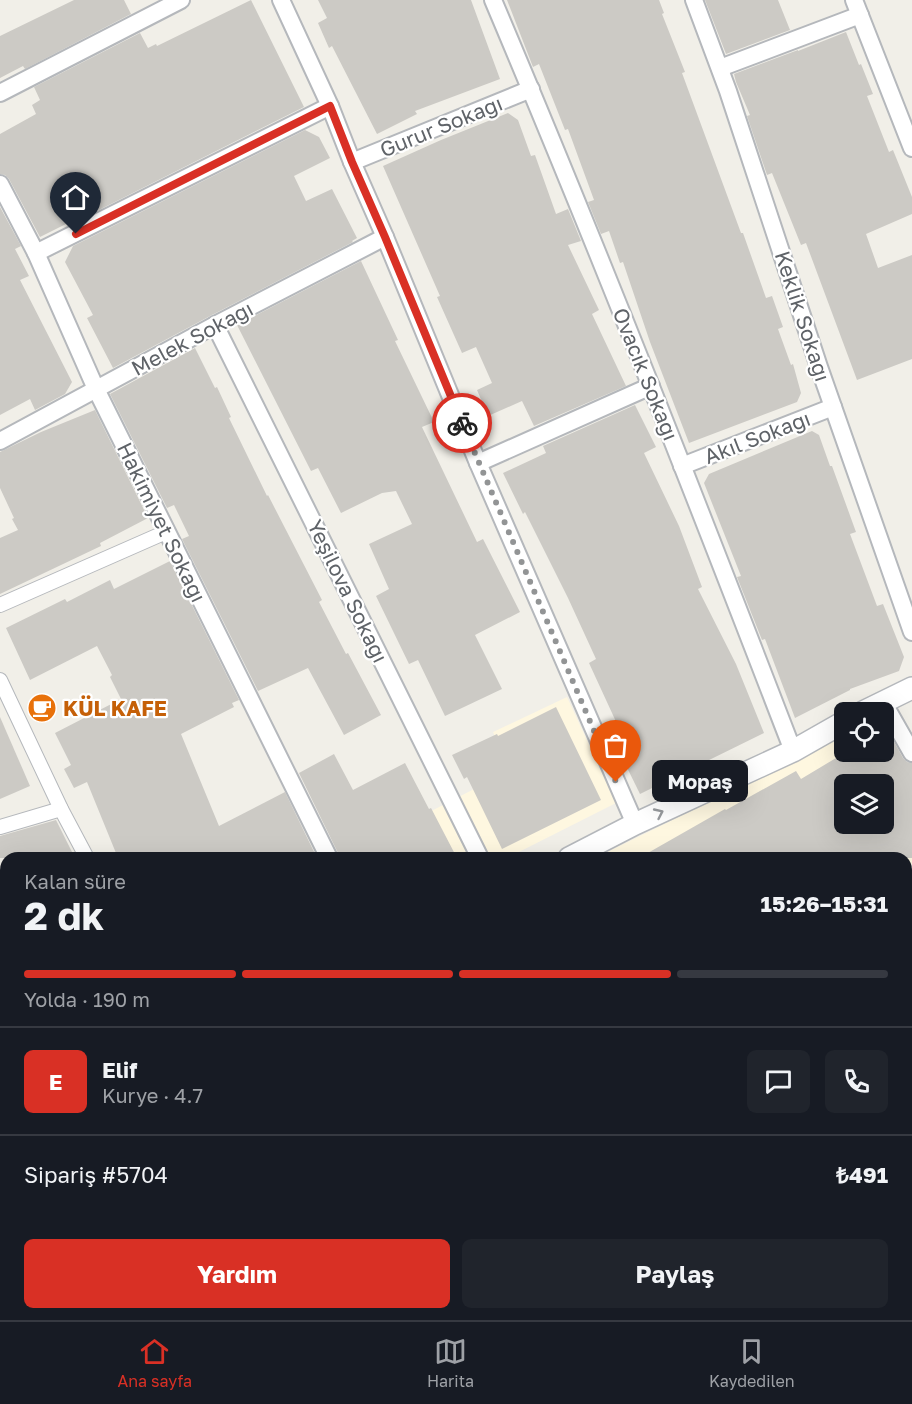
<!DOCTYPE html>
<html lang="tr">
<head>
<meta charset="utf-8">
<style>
  body { margin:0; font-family:"Golos Text",sans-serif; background:#20242c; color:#f1f3f6; height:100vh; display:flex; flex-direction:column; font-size:22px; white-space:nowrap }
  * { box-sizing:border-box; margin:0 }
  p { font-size:20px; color:#9ea1a6 }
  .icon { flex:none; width:33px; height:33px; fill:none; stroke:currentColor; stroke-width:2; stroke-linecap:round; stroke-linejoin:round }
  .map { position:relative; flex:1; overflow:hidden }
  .panel { position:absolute; left:0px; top:852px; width:912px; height:468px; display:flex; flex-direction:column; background:#171b24; border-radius:18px 18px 0 0; box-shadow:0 6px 24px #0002 }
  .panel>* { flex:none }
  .fabs { position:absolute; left:834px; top:702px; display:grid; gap:12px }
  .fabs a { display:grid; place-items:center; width:60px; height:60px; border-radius:9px; background:#171b24; box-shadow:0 6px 24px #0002; font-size:30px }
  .pin { position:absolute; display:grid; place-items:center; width:51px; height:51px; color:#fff; margin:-62px -26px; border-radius:50% 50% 50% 0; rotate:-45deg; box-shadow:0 0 6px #0007 }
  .pin .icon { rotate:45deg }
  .courier { position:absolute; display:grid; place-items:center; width:60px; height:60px; margin:-30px; border:4px solid #d93025; border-radius:50%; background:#fff; color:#222; box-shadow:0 2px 8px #0007 }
  .bubble { position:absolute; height:42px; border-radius:9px; background:#171b24; box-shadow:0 6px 24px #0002; font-size:20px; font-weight:700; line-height:42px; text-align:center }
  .summary em { font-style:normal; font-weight:700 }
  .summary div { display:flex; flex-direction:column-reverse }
  .summary { display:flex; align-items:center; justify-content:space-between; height:102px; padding:0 24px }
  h1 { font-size:39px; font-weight:700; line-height:45px }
  .bar { display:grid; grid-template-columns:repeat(4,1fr); gap:9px 6px; align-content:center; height:72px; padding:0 24px }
  .bar i { height:8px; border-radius:4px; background:#363941 }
  .bar .selected { background:#d93025 }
  .bar p { grid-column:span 4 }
  .line { display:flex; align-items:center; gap:15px; padding:0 24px; border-top:2px solid #363941 }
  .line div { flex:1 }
  .round { display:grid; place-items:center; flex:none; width:63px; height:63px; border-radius:9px; background:#20242c }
  .primary-button { display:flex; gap:12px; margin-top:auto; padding:12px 24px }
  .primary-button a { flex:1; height:69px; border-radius:9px; background:#d93025; color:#fff; font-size:24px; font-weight:700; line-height:69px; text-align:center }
  .primary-button a+a { background:#20242c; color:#f1f3f6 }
  .tab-bar { display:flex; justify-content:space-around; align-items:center; height:84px; border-top:2px solid #363941; background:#171b24; font-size:16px; color:#9ea1a6 }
  .tab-bar a { display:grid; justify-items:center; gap:3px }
  .tab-bar .selected { color:#d93025 }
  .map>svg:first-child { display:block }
  .commercial { fill:#fef7e0; fill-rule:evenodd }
  .building { fill:#cccac5; fill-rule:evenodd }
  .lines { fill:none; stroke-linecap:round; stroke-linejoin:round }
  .pedestrian-casing { stroke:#b5b8bc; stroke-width:16 }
  .minor-casing { stroke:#b5b8bc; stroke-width:20 }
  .tertiary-casing { stroke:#b5b8bc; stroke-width:24 }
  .pedestrian { stroke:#fff; stroke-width:14 }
  .minor { stroke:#fff; stroke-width:16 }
  .tertiary { stroke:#fff; stroke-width:21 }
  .oneway { stroke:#979a9d }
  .done { stroke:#929495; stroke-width:6; stroke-dasharray:0 10.8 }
  .route { stroke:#d93025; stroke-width:8 }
  .labels { text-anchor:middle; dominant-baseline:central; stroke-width:4.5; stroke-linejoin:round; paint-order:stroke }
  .street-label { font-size:21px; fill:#5f6368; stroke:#fff }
  .food-label { font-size:21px; font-weight:bold; fill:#c56008; stroke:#fff; text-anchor:start }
</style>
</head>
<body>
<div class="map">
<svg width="912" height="1320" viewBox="0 0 912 1320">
  <rect width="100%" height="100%" fill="#f1efe8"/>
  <!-- commercial -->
  <g class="commercial">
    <polygon points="567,697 616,803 507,858 340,858 509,771 493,732"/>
    <path d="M844,736v16h40v-16l28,53v75l-6,3v-9h-311zM844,784h40v40h-40z"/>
    <polygon points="6,976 6,1072 0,1075 0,979"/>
    <polygon points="6,1127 6,1314 265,1314 265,1317 256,1320 0,1320 0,1129"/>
  </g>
  <!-- building -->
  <g class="building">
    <polygon points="74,0 124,0 131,14 25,69 23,66 0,78 0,36"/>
    <polygon points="251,0 304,107 89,215 90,212 40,237 9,179 5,175 0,174 0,134 36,114 32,105 40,100 34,87 140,33 148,48 156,44 157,46"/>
    <polygon points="318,0 471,0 500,79 415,111 417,114 377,134 332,46 329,48 318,23 327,18"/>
    <polygon points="507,0 659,0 664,13 662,14 685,72 682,73 741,233 743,233 766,298 772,296 783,327 778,329 791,365 793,364 801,393 797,402 689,443 650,342 623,262 620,263 609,231 601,234 588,202 594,200 568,129 565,130 539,64 533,67"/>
    <polygon points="705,0 778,0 790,30 726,54"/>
    <polygon points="846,32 859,65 861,64 873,94 867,96 889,152 893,150 912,197 912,214 866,234 878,268 912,255 912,359 857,380 806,243 801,245 772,173 767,175 747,116 750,115 736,82 734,74 798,50 798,51"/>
    <polygon points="508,113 518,120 531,156 535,155 556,214 568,209 581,241 568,245 599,310 592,314 626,386 534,426 522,401 488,416 477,390 492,383 476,347 462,353 437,297 440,296 383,166 441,140"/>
    <polygon points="305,130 319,137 330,158 294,176 306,201 332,189 357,238 352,241 353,242 210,316 113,368 87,318 93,315 65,262 73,246"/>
    <polygon points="0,207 21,246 15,249 29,276 20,280 72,382 65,394 35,410 30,399 0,415"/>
    <polygon points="361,261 398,340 395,341 434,422 422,427 477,542 483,539 520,612 475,635 502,689 445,716 418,660 409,664 376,596 389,589 369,544 412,524 396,491 382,493 341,513 318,468 311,471 237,325"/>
    <polygon points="195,348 215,388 217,387 231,417 229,418 267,496 268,495 322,600 319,602 346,654 348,653 381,715 344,735 308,668 258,691 182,539 189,536 174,505 167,508 110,394"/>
    <polygon points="635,405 656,447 644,453 679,526 702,587 698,589 736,664 764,733 640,794 609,731 618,726 589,663 596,659 568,598 525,512 523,514 503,473 546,453 543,446"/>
    <polygon points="95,410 148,518 100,543 101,546 0,594 0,538 18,530 12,519 14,518 0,488 0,452 41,432"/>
    <polygon points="812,431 819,435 830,466 832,466 856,532 850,534 877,606 883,604 904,657 899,671 850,689 850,690 795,718 765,639 762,640 737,577 741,576 704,483 709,474"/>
    <polygon points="170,561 239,700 232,703 234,707 181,734 219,826 285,792 317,858 118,858 87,782 74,788 64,769 71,765 55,733 121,699 110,677 112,675 97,646 30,680 6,628 65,599 67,602 110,580 114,589"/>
    <polygon points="556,707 601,800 502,849 467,777 464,779 452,755 497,734 498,736"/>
    <polygon points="0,717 30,786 0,799"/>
    <path d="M888,731l15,27 4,4 5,1v95h-273l86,-49 1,1 70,-39 5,8 45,-27h38v-18zM844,784h40v40h-40z"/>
    <polygon points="334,754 353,790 405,763 429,809 431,808 457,858 339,858 338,853 299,773"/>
    <polygon points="56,820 75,858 0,858 0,836"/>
  </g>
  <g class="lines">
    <!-- pedestrian casing -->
    <g class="pedestrian-casing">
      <g id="pedestrian">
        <polyline points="0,605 166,532"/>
        <polyline points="0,680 61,809 87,858"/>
        <polyline points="0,827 61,809"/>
        <polyline points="0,1111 6,1109"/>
      </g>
    </g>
    <!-- minor casing -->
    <g class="minor-casing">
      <g id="minor">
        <polyline points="281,0 330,106 352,162 385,237 478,463 635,824"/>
        <path d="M493,0c105,248 203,499 300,751"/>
        <polyline points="694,0 728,91 819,367 912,632"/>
        <polyline points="854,0 912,148"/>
        <polyline points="720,68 860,15"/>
        <polyline points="0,93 181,0"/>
        <polyline points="352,162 531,89"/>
        <polyline points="0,184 36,253 96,389 329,858"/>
        <polyline points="36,253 330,106"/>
        <polyline points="215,325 480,858"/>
        <polyline points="0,441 215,325 385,237"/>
        <polyline points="478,463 651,386"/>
        <polyline points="682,466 833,407"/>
        <polyline points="883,702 912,753"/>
        <polyline points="906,882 912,878"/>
        <polyline points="906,1043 912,1039"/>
        <polyline points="906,1220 912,1217"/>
        <polyline points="281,1314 281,1320"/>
        <polyline points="413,1314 414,1320"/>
        <polyline points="764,1314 766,1320"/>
      </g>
    </g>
    <!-- tertiary casing -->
    <g class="tertiary-casing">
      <g id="tertiary">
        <polyline points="863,712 912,688"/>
        <polyline points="569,858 635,824 793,751 844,722"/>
      </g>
    </g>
    <!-- pedestrian -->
    <use href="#pedestrian" class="pedestrian"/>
    <!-- minor -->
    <use href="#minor" class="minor"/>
    <!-- tertiary -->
    <use href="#tertiary" class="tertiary"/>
  </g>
  <!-- one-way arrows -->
  <defs><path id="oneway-chevron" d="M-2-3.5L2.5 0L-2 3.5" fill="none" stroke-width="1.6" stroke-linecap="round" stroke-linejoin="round" transform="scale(1.5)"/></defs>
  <use class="oneway" href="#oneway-chevron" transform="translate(659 813) rotate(-25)"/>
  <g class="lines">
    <!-- done -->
    <polyline class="done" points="462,423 616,782"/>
    <!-- route -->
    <polyline class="route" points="76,234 330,106 352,162 385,237 462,423"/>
  </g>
  <!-- icons -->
  <defs>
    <g id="cafe-disc" transform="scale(1.5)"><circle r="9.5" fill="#e8710a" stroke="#fff"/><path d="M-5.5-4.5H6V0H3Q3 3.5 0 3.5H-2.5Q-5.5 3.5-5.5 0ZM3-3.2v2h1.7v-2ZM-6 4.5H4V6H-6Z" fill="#fff"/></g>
  </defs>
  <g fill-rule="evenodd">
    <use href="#cafe-disc" x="42" y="708"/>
  </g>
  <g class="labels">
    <!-- street labels -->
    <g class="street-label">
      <text transform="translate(441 126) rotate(-22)">Gurur Sokağı</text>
      <text transform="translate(803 316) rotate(72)">Keklik Sokağı</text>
      <text transform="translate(192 338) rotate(-28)">Melek Sokağı</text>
      <text transform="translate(646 374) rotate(68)">Ovacık Sokağı</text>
      <text transform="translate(757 437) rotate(-21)">Akıl Sokağı</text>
      <text transform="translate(162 522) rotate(64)">Hakimiyet Sokağı</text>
      <text transform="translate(348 591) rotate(64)">Yeşilova Sokağı</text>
    </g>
    <!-- food labels -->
    <g class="food-label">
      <text x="63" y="708">KÜL KAFE</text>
    </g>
  </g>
</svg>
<div class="fabs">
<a><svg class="icon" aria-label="locate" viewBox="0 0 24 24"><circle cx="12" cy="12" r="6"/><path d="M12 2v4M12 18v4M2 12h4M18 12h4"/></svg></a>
<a><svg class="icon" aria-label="layers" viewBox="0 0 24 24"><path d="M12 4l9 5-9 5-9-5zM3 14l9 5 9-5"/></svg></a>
</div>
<div class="pin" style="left:616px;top:782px;background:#ea580c"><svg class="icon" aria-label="bag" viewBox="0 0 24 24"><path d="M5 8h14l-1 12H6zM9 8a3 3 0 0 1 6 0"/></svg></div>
<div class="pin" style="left:76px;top:234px;background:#1f2937"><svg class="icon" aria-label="home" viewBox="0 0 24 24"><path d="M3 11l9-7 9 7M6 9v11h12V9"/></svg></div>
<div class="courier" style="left:462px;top:423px"><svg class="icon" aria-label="bike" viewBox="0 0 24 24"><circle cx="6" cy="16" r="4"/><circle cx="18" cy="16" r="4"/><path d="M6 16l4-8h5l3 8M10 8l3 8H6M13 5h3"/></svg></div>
<div class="bubble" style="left:652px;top:760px;width:96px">Mopaş</div>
<section class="panel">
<div class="summary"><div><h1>2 dk</h1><p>Kalan süre</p></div><em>15:26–15:31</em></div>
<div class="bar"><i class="selected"></i><i class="selected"></i><i class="selected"></i><i></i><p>Yolda · 190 m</p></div>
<div class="line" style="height:108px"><b class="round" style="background:#d93025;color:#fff">E</b><div><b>Elif</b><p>Kurye · 4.7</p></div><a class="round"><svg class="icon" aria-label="chat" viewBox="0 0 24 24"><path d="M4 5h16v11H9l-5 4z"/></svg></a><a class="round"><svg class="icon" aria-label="phone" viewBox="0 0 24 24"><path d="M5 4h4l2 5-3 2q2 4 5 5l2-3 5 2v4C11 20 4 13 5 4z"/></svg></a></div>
<div class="line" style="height:78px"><div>Sipariş #5704</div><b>₺491</b></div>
<div class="primary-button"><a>Yardım</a><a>Paylaş</a></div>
</section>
</div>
<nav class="tab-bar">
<a class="selected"><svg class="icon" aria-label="home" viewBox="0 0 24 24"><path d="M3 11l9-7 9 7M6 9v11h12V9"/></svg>Ana sayfa</a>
<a><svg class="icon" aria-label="map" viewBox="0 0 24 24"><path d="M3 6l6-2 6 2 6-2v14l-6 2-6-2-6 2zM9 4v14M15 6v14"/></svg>Harita</a>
<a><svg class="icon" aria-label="saved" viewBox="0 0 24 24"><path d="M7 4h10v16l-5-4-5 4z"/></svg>Kaydedilen</a>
</nav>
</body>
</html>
